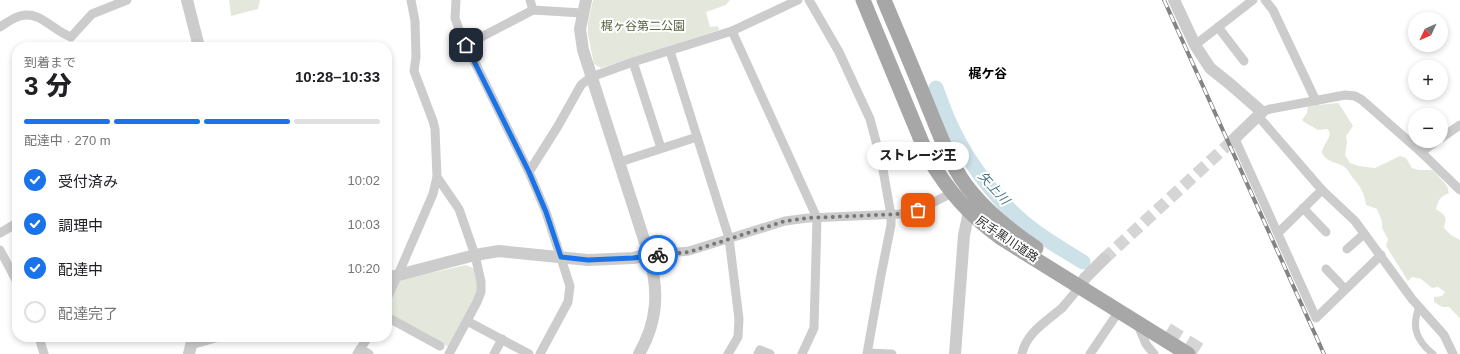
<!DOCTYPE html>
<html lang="ja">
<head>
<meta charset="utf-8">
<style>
  body { margin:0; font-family:Arial,"Noto Sans JP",sans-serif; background:#f2f2f2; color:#202124; height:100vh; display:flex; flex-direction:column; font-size:15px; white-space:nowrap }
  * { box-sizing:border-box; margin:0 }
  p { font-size:13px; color:#757577 }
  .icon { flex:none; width:22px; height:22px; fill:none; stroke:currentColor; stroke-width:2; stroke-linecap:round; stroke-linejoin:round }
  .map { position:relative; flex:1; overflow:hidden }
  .side { position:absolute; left:12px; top:42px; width:380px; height:300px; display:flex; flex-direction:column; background:#fff; border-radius:16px; box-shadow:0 2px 6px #0003 }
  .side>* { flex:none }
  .needle { width:26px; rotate:226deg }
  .fabs { position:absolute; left:1408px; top:12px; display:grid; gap:8px }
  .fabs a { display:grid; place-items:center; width:40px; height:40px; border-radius:50%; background:#fff; box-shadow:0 2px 6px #0003; font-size:20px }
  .pin { position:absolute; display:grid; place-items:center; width:34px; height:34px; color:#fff; margin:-17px; border-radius:8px; box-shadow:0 2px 6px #0006 }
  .courier { position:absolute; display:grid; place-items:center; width:40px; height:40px; margin:-20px; border:3px solid #1a73e8; border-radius:50%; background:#fff; color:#222; box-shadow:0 1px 5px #0007 }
  .bubble { position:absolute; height:28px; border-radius:14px; background:#fff; box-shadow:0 2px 6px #0003; font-size:13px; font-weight:800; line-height:28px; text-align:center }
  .head em { font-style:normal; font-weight:800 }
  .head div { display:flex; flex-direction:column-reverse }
  .head { display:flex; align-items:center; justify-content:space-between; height:68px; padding:0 12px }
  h1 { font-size:26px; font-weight:800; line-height:30px }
  .bar { display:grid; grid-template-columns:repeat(4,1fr); gap:6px 4px; align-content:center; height:48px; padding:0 12px }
  .bar i { height:5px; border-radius:3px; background:#e0e0e0 }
  .bar .current { background:#1a73e8 }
  .bar p { grid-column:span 4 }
  ol { padding:0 12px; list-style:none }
  li { display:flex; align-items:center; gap:12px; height:44px }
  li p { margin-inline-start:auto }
  li .icon { padding:4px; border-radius:50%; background:#1a73e8; color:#fff; stroke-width:4 }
  li:last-child { color:#757577 }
  li i { width:22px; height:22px; border:2px solid #e0e0e0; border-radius:50% }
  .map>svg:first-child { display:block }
  .green { fill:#e4e8dc }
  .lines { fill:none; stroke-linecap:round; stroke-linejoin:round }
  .river { stroke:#cde1e8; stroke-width:15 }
  .tertiary-tunnel { stroke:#d5d5d5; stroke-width:12; stroke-dasharray:12 6; stroke-linecap:butt }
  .primary-tunnel { stroke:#d5d5d5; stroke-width:15; stroke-dasharray:15 8; stroke-linecap:butt }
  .pedestrian { stroke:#ccc; stroke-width:7 }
  .minor { stroke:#ccc; stroke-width:9 }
  .tertiary { stroke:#ccc; stroke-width:12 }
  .primary { stroke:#a7a7a7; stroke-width:15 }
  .rail-casing { stroke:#848484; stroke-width:4 }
  .rail { stroke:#fff; stroke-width:2.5; stroke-dasharray:8; stroke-linecap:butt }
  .done { stroke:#787878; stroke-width:4; stroke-dasharray:0 7.2 }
  .route { stroke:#1a73e8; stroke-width:5 }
  .labels { text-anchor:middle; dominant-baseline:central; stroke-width:4; stroke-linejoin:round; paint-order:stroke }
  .park-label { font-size:12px; fill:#576641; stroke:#fff }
  .street-label { font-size:12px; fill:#2f2f2f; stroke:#fff }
  .neighbourhood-label { font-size:13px; font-weight:bold; fill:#000; stroke:#fff }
  .water-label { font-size:13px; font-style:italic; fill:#467889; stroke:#fff }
</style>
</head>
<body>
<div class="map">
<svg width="1460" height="354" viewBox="0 0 1460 354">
  <rect width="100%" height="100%" fill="#fff"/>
  <!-- green -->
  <g class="green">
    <polygon points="229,0 260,0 258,9 231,16"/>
    <polygon points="593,0 730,0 726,5 706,12 710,27 718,26 719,30 601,68 594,64 588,35 588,22"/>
    <path d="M1338,103l3,4 12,19 -7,10 1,6 -2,13 5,8 9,3 16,2 25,-12 6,2 6,10 7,2h14l14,16 2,7c-8,3 -11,7 -13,16 10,7 11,7 8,19l7,7 9,5v78l-11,-11h-7l-8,-5v-5l8,-1 3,-4 -7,-5 -6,1 -11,-9 -9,-2 -4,4 -22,-35 2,-7 -6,-11v-7l-5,-12 -11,-4c-1,-11 -6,-19 -13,-27 -4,-5 -5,-9 -10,-12 -7,-4 -17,-4 -21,-13 -1,-4 7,-14 8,-19l-2,-5 -10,1 -14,-8 -2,-2 5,-7 1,-7z"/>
    <polygon points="466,265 473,268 476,273 478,291 449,347 387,314 387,304 399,280"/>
  </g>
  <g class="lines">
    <!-- river -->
    <path class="river" d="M936,88c5,14 10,28 16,40 18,38 50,80 84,104 15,11 31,20 47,30"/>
    <!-- tertiary-tunnel -->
    <polyline class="tertiary-tunnel" points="1104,259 1232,141"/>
    <!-- primary-tunnel -->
    <polyline class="primary-tunnel" points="1167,330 1206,354"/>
    <!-- pedestrian -->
    <path class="pedestrian" d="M1419,307c-8,21 -2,34 14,47"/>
    <!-- minor -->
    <g class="minor">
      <polyline points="456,0 455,18 460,32 529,172 546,212 570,286 568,302 540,354"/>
      <polyline points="530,0 533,10"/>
      <polyline points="809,0 839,52 870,119 882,164 891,215 891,225 881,275 867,354"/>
      <polyline points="1265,0 1273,10 1316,101"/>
      <path d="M0,27c6,-4 13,-9 20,-11 20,-6 33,15 51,21l21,-23 35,-14"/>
      <polyline points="1218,27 1244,61"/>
      <polyline points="732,31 817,218 814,328 802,354"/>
      <polyline points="466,45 533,10 582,13"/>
      <polyline points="1195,45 1253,0"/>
      <polyline points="670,51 729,238 739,319 738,337 728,354"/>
      <polyline points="633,62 661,148"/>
      <polyline points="1262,112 1270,109 1345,95 1355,96 1362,100 1421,152 1460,190"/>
      <polyline points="1258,116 1322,190 1355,221 1412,299 1444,335 1453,354"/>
      <polyline points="1441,138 1460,125"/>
      <polyline points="1235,139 1316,318 1381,255"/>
      <polyline points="1421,152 1437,141"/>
      <polyline points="620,162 697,137"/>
      <polyline points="529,172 558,126 581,85 591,77 633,62 732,31 798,0"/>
      <polyline points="437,177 459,209 475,255 481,282 481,292 477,302 449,354"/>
      <polyline points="1303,208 1326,232"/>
      <polyline points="0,233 17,223"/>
      <polyline points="1278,233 1322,190"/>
      <polyline points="1347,249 1364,234"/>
      <polyline points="0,250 17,282"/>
      <polyline points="649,255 689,251 785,221 808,218 900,214 918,210 952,193"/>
      <polyline points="1326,269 1345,289"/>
      <polyline points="387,298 398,275 433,194 437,177 435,129 433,121 414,71 416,57 415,21 411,0"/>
      <polyline points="387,317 440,346"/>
      <polyline points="467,321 529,354"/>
      <polyline points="1137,323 1146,344 1154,354"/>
      <polyline points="39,337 44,354"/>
      <polyline points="191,345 219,337"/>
      <polyline points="360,349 369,354"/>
      <polyline points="868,353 892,354"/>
      <polyline points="357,354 368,337"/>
      <polyline points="494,354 502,339"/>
      <polyline points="758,354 760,350 770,354"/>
      <path d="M1022,354c4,-21 25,-33 40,-46 6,-7 12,-14 18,-22"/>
      <polyline points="1090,354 1119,311"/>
    </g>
    <!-- tertiary -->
    <g class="tertiary">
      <polyline points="187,0 199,47"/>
      <path d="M586,0l-6,29 3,21 66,205c10,36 9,66 -10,99"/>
      <polyline points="1174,0 1195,45 1210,68 1230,84 1262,112 1232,141"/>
      <polyline points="387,278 475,255 499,251 588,260 633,258 649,255"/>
      <polyline points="1080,286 1085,278 1104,259"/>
      <polyline points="189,354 193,337"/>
      <polyline points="955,354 964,235 969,212 974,205"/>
    </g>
    <!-- primary -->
    <g class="primary">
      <path d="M863,0l65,157c21,35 40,57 73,81l187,116"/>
      <path d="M884,0c15,36 30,71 44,106 10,24 19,50 33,72 19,29 47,51 75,70"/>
    </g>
    <!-- rail casing -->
    <g class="rail-casing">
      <polyline id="rail" points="1164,0 1324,354"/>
    </g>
    <!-- rail -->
    <use href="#rail" class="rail"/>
  </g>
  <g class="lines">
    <!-- done -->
    <polyline class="done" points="658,255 689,252 785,221 808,218 900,214 918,210"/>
    <!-- route -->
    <polyline class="route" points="466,45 529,172 546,212 561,257 588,260 633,258 658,255"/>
  </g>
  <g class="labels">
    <!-- park labels -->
    <g class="park-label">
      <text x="643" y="26">梶ヶ谷第二公園</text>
    </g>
    <!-- street labels -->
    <g class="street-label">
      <text transform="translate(1007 239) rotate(34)">尻手黒川道路</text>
    </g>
    <!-- neighbourhood labels -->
    <g class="neighbourhood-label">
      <text x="988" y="73">梶ケ谷</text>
    </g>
    <!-- water labels -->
    <g class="water-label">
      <text transform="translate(994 188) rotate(48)">矢上川</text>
    </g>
  </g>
</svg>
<div class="fabs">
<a><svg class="needle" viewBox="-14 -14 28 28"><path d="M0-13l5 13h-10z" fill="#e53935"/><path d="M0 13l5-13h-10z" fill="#757577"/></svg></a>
<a>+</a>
<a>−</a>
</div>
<div class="pin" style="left:918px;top:210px;background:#ea580c"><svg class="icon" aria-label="bag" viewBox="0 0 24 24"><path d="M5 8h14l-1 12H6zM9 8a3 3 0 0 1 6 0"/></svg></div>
<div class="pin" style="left:466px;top:45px;background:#1f2937"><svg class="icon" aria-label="home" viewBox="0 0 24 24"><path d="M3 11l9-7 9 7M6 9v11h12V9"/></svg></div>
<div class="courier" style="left:658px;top:255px"><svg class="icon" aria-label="bike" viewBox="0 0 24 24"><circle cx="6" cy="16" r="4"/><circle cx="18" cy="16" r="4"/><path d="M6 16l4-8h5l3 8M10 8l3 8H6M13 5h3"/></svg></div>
<div class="bubble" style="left:867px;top:142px;width:102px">ストレージ王</div>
<section class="side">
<div class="head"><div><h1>3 分</h1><p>到着まで</p></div><em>10:28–10:33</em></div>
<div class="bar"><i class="current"></i><i class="current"></i><i class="current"></i><i></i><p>配達中 · 270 m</p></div>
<ol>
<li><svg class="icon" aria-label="check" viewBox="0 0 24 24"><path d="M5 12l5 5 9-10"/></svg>受付済み<p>10:02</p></li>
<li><svg class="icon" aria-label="check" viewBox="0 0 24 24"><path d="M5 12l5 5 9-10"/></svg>調理中<p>10:03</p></li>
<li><svg class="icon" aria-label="check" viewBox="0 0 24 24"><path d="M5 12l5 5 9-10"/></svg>配達中<p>10:20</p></li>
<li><i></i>配達完了</li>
</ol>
</section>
</div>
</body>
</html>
